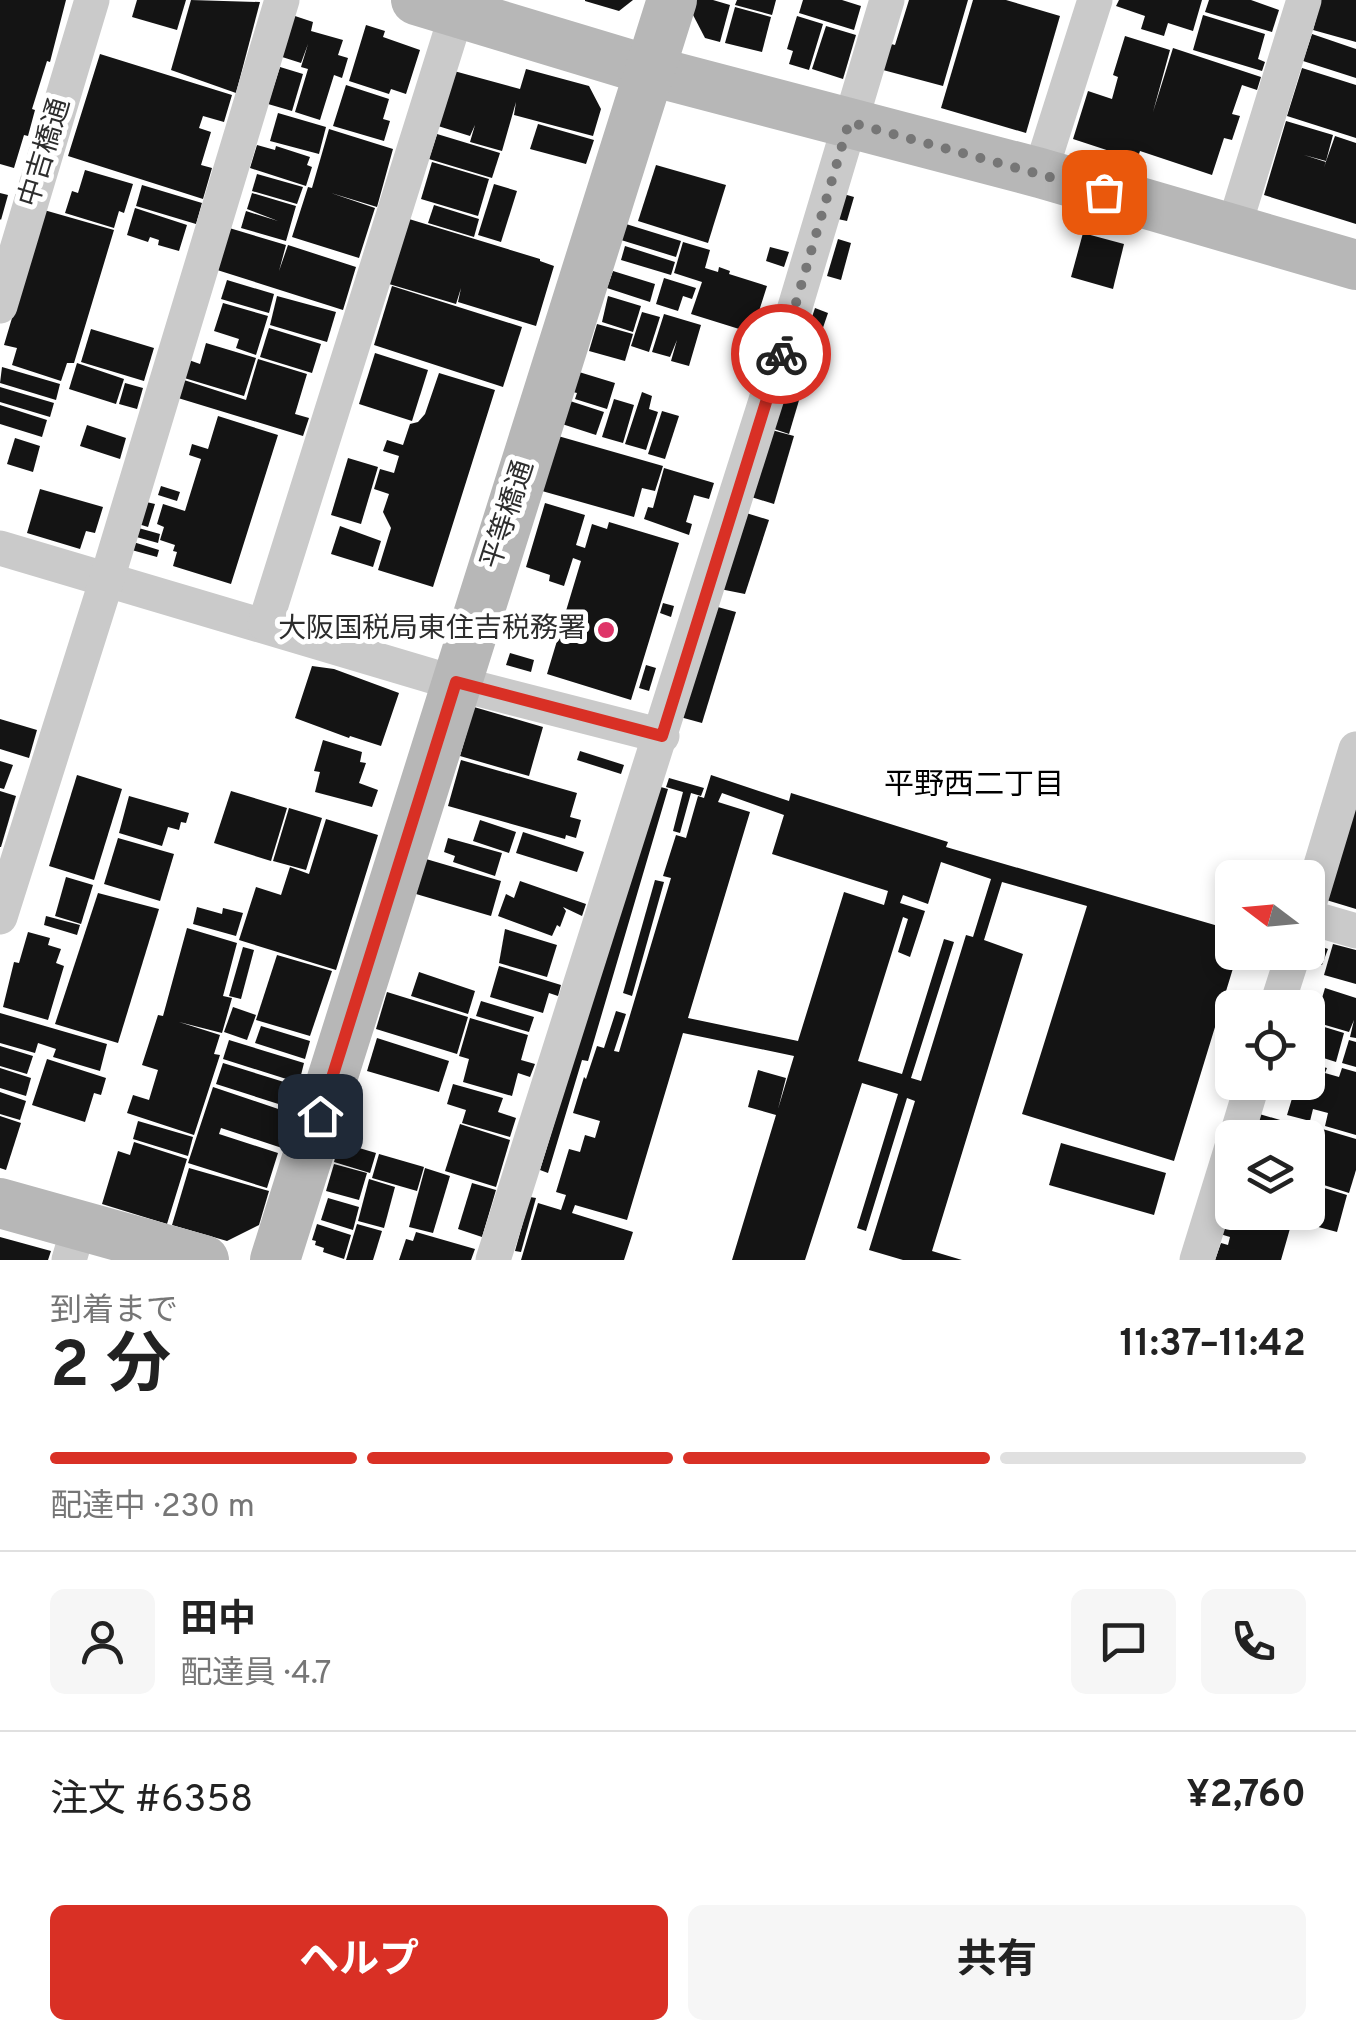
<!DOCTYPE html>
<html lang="ja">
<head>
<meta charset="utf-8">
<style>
  body { margin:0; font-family:Overpass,"Noto Sans JP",sans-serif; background:#f6f6f6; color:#222; height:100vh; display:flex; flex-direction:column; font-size:38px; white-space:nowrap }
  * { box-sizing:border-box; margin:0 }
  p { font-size:32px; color:#767676 }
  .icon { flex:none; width:55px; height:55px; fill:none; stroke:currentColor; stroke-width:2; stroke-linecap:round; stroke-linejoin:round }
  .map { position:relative; height:1260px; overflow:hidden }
  .details { display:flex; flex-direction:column; background:#fff; flex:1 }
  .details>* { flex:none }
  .needle { width:65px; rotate:286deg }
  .buttons { position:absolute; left:1215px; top:860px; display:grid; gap:20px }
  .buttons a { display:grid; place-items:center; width:110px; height:110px; border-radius:15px; background:#fff; box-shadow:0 5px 15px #0003; font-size:50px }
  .pin { position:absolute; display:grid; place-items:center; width:85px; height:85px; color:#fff; margin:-42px; border-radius:20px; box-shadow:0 5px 15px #0006 }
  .courier { position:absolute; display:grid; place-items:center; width:100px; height:100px; margin:-50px; border:8px solid #d93025; border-radius:50%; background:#fff; color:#222; box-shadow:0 2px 12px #0007 }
  .head em { font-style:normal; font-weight:700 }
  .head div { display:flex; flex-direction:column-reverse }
  .head { display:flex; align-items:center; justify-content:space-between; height:170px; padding:0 50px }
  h1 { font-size:65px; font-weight:700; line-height:75px }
  .bar { display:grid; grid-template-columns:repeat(4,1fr); gap:15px 10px; align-content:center; height:120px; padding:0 50px }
  .bar i { height:12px; border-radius:8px; background:#e0e0e0 }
  .bar .on { background:#d93025 }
  .bar p { grid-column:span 4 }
  .line { display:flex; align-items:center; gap:25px; padding:0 50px; border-top:2px solid #e0e0e0 }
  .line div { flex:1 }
  .round { display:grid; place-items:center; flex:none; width:105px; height:105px; border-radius:15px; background:#f6f6f6 }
  .button { display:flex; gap:20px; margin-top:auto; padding:20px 50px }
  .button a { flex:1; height:115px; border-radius:15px; background:#d93025; color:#fff; font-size:40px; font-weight:700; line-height:115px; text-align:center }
  .button a+a { background:#f6f6f6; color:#222 }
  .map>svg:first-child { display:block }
  .building { fill:#141414; fill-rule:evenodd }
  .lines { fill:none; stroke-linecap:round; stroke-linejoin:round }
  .street { stroke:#cacaca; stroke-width:35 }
  .secondary { stroke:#b7b7b7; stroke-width:50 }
  .done { stroke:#767676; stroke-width:10; stroke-dasharray:0 18 }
  .route { stroke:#d93025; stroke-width:12 }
  .poi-dot { fill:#df3569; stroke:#fff; stroke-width:4 }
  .labels { text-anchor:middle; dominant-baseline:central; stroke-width:10; stroke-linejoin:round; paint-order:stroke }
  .street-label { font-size:28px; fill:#2d2d2d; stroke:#fff }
  .poi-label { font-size:28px; fill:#2d2d2d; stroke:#fff; text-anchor:end }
  .neighbourhood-label { font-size:30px; fill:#000; stroke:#fff }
</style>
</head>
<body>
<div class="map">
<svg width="1356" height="1260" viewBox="0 0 1356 1260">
  <rect width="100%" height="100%" fill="#fff"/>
  <!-- building -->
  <g class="building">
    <polygon points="0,0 66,0 50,62 47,61 32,109 35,110 28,136 24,135 14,168 0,164"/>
    <polygon points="137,0 186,0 177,30 132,17"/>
    <polygon points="191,0 260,2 236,93 171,70"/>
    <polygon points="633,0 619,11 585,1 585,0"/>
    <polygon points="696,0 713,0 730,5 720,42 705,38 692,13"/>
    <polygon points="737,0 776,0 772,15 735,5"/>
    <polygon points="803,0 842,0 861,6 854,30 799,13"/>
    <polygon points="909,0 968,0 943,86 883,70 891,44 895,45"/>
    <polygon points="973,0 1006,0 1060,16 1026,133 941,108"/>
    <polygon points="1119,0 1202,0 1193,31 1168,23 1164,36 1141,29 1145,16 1116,6"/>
    <polygon points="1209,0 1251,0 1279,10 1272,32 1205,12"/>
    <polygon points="1321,0 1356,0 1356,42 1313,30"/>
    <polygon points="735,7 771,17 762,52 725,43"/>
    <polygon points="292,15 313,22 311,31 343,40 338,55 348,58 342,78 334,75 320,120 295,112 308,69 301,67 308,44 301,63 279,56"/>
    <polygon points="1203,15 1265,34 1258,59 1265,62 1262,71 1193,50"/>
    <polygon points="797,16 823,24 809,70 789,64 793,51 787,49"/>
    <polygon points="366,25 385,31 383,37 420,50 406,94 391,89 389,94 349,81"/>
    <polygon points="826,26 856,35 843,79 812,69"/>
    <polygon points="1312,34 1356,49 1356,78 1303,61"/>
    <polygon points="1125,36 1170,50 1153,112 1173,48 1261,77 1257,90 1242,85 1232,114 1240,116 1232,140 1224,138 1212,175 1140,151 1137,160 1073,139 1088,91 1112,99 1118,77 1113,75"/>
    <polygon points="100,54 232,95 224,122 203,116 199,128 211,132 201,165 212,168 203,199 68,156"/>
    <polygon points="280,67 303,74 292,111 268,104"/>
    <polygon points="1302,68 1356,85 1356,138 1287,116"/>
    <polygon points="526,69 589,86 601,109 593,136 514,115 516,102 502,151 470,142 475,125 470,136 438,126 454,71 520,89"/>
    <polygon points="346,85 389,99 383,119 390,121 384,141 333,126"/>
    <polygon points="278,113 326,127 319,154 270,141"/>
    <polygon points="1286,121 1333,135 1326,161 1304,155 1326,162 1324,167 1335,136 1356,143 1356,224 1264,195"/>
    <polygon points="538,124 594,140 586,164 530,149"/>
    <polygon points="329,129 393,149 377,207 331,193 375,208 359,258 292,237 308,187 312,188"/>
    <polygon points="437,134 500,153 492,178 429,159"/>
    <polygon points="257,145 275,150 276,146 310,157 307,165 312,167 306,186 250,168"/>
    <polygon points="432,162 489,179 478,216 421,199"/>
    <polygon points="656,165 726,185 708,243 638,221"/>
    <polygon points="85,170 133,184 124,213 119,211 114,228 65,213 72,191 78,193"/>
    <polygon points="257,174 303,187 297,204 252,191"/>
    <polygon points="494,184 517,191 501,242 478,235"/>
    <polygon points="142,185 202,203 196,224 136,206"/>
    <polygon points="0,193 8,195 1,220 0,219"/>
    <polygon points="252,193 296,206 286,241 241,228 246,211 278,221 247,209"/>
    <polygon points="840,193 854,197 847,221 833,218"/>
    <polygon points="434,205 479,219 474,237 428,223"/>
    <polygon points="135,208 187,225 179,251 158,245 159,240 150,237 148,242 127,235"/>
    <polygon points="44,210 114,230 74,363 67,363 61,381 12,365 17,348 4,345"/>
    <polygon points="409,219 540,259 540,261 554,266 536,326 458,302 461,288 456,304 389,284"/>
    <polygon points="626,224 681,241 676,257 621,240"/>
    <polygon points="226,227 286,245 279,271 288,245 356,267 343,310 214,269"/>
    <polygon points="1083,233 1124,244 1113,289 1071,277"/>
    <polygon points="838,239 851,243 841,280 827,276"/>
    <polygon points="683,242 710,250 705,268 718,272 719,267 730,271 729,274 767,286 752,333 691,314 702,282 674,273"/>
    <polygon points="625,246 675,262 671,275 621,260"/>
    <polygon points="770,247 789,252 784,267 766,261"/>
    <polygon points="613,271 655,284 650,302 607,288"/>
    <polygon points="664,278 696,288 692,299 683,296 678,311 656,304"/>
    <polygon points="227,280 274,294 269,313 221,299"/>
    <polygon points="392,286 522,327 503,387 374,345"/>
    <polygon points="277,296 336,312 327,342 270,325"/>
    <polygon points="608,296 641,306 633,332 602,322"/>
    <polygon points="223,303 268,316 256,355 236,348 239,339 214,331"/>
    <polygon points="815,308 828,313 813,357 800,353"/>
    <polygon points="642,312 660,317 649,352 631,346"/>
    <polygon points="664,314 701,325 689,366 671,361 677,340 670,357 652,352"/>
    <polygon points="597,324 633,334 625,361 589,351"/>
    <polygon points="269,328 321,344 312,373 260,357"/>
    <polygon points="91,329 154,348 144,381 81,362"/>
    <polygon points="206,343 256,358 244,396 181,377 186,359 200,364"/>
    <polygon points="375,353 428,370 412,421 359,404"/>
    <polygon points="793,355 811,360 789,434 771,428"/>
    <polygon points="258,359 307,374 295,414 309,418 303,436 178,398 184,380 246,400"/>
    <polygon points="77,363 124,379 116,404 69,389"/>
    <polygon points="2,367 60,384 56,400 0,383"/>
    <polygon points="579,372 615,383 607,409 575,399 577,393 573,392"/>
    <polygon points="439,373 495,390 433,587 378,570 391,528 383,512 389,494 374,489 380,469 394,473 399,456 383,451 387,440 403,445 410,424 418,422 425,414"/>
    <polygon points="125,383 143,388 137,409 119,404"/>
    <polygon points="0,387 54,403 50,417 0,402"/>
    <polygon points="642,392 652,396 649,409 658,412 646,450 625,444"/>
    <polygon points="614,399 634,405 623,443 602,437"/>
    <polygon points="570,401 604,412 596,435 562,424"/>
    <polygon points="0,405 47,420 42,437 0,424"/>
    <polygon points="662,411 679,416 665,459 648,454"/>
    <polygon points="218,416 278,435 231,584 173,566 177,552 173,551 175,545 160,540 164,527 157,524 163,504 185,511 201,459 189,455 192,444 208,449"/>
    <polygon points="87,425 126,438 120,459 80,446"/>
    <polygon points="768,429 794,436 774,504 748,496"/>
    <polygon points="558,436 663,466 655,491 642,488 634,517 542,491"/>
    <polygon points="15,438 40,446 33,472 7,464"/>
    <polygon points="348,458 378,467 361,524 331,515"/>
    <polygon points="664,468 714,483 709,499 694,495 686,522 692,524 689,535 644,519 648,507 653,508"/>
    <polygon points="161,486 180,492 177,501 158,495"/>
    <polygon points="40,489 103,507 95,533 86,531 80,549 27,533"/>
    <polygon points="142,501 155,504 148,527 135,523"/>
    <polygon points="545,503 585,515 576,545 585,548 592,524 607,529 609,522 679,543 631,700 547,674 581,561 573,558 564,586 549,581 550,575 526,567"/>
    <polygon points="743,512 769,520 745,594 720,589"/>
    <polygon points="340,526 381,541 373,567 331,554"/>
    <polygon points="135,527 160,534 158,543 133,536"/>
    <polygon points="130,541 159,550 157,557 128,549"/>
    <polygon points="663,603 674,606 671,617 660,613"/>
    <polygon points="714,606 736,612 702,723 680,717"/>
    <polygon points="510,653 534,660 531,672 506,665"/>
    <polygon points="646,665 656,668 649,691 639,688"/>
    <polygon points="312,666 334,669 399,693 381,746 350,736 349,738 295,718"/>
    <polygon points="474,707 543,727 529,776 460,756"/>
    <polygon points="0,719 37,730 29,758 0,749"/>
    <polygon points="323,740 362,752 360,762 366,763 359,783 378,790 372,807 315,792 320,772 314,771"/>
    <polygon points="580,751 624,765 621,774 577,760"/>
    <polygon points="461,760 577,793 570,817 581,820 576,838 566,835 565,839 448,806"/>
    <polygon points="0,761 13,765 4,789 0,788"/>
    <polygon points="77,775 122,789 94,880 49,866"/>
    <path d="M711,775l78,26 2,-8 157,49 -2,5 286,83v22h6l-64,209 -152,-47 65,-208 -85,-24 -18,58 39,14 -91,297 30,9h-59l-34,-10 46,-149 -8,-3 -41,133 -9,-3 41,-134 -36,-11 -57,177h-73l44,-145 -28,-8 10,-37 28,8 -8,31 16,-53 -111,-23 -56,187 -52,-15 -3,8 61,19 -9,28h-103l17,-57 23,7 5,-15 -10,-3 13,-43 11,3 5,-17 10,3 5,-17 -27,-8 11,-36 2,2 11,-33 7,2 12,-37 10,3 -12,37 5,1 52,-174 -8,-2 13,-41 10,3 12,-42 6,2zM722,793l62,22 -12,39 116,37 -4,14 -40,-13 -46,149 -110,-23 62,-206 -32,-10zM941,862l50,17 -18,58 -7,-2 -45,146 -10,-3 43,-136 -10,-3 -42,135 -44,-13 45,-144 5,2 -10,33 12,5 15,-46 -25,-8 3,-8 25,9z"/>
    <polygon points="669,778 704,788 701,796 691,793 680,833 673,831 683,792 666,787"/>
    <polygon points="657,786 668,789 588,1061 582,1060 548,1173 540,1170"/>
    <polygon points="0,791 16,796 1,847 0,847"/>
    <polygon points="231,791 287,808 271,861 214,843"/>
    <polygon points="129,796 189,813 186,823 181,822 179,830 168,827 162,846 119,833"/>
    <polygon points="1356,806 1356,909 1323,899"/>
    <polygon points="289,808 322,818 306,870 273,861"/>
    <polygon points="326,819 378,835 336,970 239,940 256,887 281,895 290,867 309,874"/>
    <polygon points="480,820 516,832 509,853 473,841"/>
    <polygon points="523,832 584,852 577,872 516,853"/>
    <polygon points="118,838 174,854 160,901 104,884"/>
    <polygon points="448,838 502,853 495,876 453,862 455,856 444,852"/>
    <polygon points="426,859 501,881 491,916 416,894"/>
    <polygon points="66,877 93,885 81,924 55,916"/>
    <polygon points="655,880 664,882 632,996 623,993"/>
    <polygon points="520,881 586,904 582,916 563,907 566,911 560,927 557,925 552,936 498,916 506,894 514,898"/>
    <polygon points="98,893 159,909 118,1043 55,1024"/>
    <polygon points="197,907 222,914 223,908 243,913 236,936 193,924"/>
    <polygon points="46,916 80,925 77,935 44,925"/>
    <polygon points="187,928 237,943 223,996 232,998 222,1033 179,1022 220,1035 214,1054 220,1055 194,1135 127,1113 133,1095 149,1100 158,1070 142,1065 158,1015 163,1016"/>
    <polygon points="505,929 557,945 547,977 499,963"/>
    <polygon points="28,932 50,938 48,945 61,949 56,963 64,966 48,1020 3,1007 14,962 19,963"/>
    <polygon points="1308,942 1328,949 1322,965 1302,958"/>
    <polygon points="1333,944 1356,950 1356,984 1324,975"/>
    <polygon points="243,947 254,950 241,999 229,996"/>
    <polygon points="277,955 332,971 310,1036 256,1020"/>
    <polygon points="499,966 561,985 558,996 549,993 543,1013 490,997"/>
    <polygon points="419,972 475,991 468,1014 411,996"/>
    <polygon points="1325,988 1356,998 1356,1038 1350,1037 1354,1020 1349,1032 1315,1022"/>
    <polygon points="387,992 468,1017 457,1054 376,1029"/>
    <polygon points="481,1001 534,1017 529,1032 476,1016"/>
    <polygon points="233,1007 256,1015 247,1040 224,1032"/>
    <polygon points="0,1013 107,1044 100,1071 53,1057 56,1049 38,1043 35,1053 0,1043"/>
    <polygon points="470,1018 528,1035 521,1060 535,1064 530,1077 518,1073 512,1096 463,1082 469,1059 459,1056"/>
    <polygon points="1308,1022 1344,1033 1336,1062 1308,1053"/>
    <polygon points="261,1026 310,1041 305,1059 255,1043"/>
    <polygon points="377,1038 449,1061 439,1092 367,1071"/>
    <polygon points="229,1040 304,1063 299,1083 223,1059"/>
    <polygon points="1349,1040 1356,1042 1356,1067 1342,1063"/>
    <polygon points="0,1046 33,1056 27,1074 0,1066"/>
    <polygon points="47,1059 106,1078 101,1095 94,1093 85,1122 32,1105"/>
    <polygon points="223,1063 297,1086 291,1108 216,1084"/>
    <polygon points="1308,1063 1327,1068 1325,1073 1339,1077 1342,1068 1356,1072 1356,1135 1325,1126 1328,1113 1313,1109 1310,1121 1287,1115 1297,1082 1308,1082"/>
    <polygon points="0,1068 31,1078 26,1096 0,1088"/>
    <polygon points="453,1084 503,1098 498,1112 516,1118 510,1137 462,1123 466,1110 447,1104"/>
    <polygon points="213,1087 293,1114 282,1148 221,1128 219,1134 278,1153 267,1188 188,1163"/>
    <polygon points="0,1092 26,1101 20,1120 0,1114"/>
    <polygon points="1256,1113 1304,1127 1301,1138 1249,1138"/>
    <polygon points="0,1116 21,1123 6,1170 0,1168"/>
    <polygon points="138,1121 193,1137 188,1156 133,1139"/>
    <polygon points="460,1124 510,1140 496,1187 445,1171"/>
    <polygon points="1309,1125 1356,1139 1356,1170 1349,1193 1308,1180 1305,1138"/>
    <polygon points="134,1142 187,1159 167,1224 102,1204 118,1151 130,1155"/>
    <polygon points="339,1142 376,1153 370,1173 334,1162"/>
    <polygon points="1061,1143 1166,1173 1154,1215 1049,1185"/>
    <polygon points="379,1154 424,1167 417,1191 372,1178"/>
    <polygon points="334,1164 367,1173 359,1200 326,1191"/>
    <polygon points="189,1168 269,1191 259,1225 227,1241 172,1225"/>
    <polygon points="425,1168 450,1176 433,1233 409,1227"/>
    <polygon points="369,1179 395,1187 384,1228 358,1221"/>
    <polygon points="472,1183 496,1190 482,1237 458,1229"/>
    <polygon points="1308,1183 1347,1195 1337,1232 1281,1217 1283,1212 1308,1212"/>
    <polygon points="530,1197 536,1198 521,1252 515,1251"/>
    <polygon points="328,1198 359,1207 353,1230 321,1220"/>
    <polygon points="1237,1212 1249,1212 1291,1225 1281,1260 1215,1260 1221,1243 1228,1245 1230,1237 1220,1234 1226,1213 1236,1216"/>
    <polygon points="317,1224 351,1235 344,1259 323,1252 324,1248 315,1245 316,1241 312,1240"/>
    <polygon points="357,1224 382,1231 373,1260 346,1260"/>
    <polygon points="416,1232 475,1249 471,1260 399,1260 406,1239 413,1241"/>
    <polygon points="0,1237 51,1251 48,1260 0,1260"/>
  </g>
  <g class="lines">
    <!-- street -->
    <g class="street">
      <polyline points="1040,173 1095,0"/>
      <polyline points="1233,230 1304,0"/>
      <polyline points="0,306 92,0"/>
      <polyline points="0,548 455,683 662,736"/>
      <polyline points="265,624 461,0"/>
      <polyline points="1308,908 1356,749"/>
      <polyline points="0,917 107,579 282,0"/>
      <polyline points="1308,917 1356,931"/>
      <polyline points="1276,1008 1294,952"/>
      <polyline points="1236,1138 1253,1082"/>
      <polyline points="69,1260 79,1226"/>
      <polyline points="493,1260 783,347 887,0"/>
      <polyline points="1197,1260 1232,1147"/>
    </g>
    <!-- secondary -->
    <g class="secondary">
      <polyline points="416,0 651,71 1040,173 1356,265"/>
      <polyline points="0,1203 204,1260"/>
      <polyline points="275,1260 672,0"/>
    </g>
  </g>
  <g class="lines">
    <!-- done -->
    <polyline class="done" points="781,354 849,122 1104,192"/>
    <!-- route -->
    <polyline class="route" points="320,1116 456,682 662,736 781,354"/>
  </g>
  <!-- markers -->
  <circle class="poi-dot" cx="606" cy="630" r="10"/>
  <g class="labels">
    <!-- street labels -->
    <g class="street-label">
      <text transform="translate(46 153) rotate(-73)">中吉橋通</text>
      <text transform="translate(509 515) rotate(-72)">平等橋通</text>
    </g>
    <!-- poi labels -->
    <g class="poi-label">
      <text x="586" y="630">大阪国税局東住吉税務署</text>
    </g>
    <!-- neighbourhood labels -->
    <g class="neighbourhood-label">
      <text x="974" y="786">平野西二丁目</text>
    </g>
  </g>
</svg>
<div class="buttons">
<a><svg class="needle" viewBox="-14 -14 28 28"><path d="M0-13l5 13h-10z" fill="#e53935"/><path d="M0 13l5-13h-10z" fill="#767676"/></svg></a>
<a><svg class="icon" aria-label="locate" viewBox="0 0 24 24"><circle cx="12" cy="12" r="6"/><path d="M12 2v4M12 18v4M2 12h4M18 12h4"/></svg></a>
<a><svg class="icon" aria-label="layers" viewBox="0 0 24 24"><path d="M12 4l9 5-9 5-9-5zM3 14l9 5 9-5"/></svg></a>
</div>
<div class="pin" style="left:1104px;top:192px;background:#ea580c"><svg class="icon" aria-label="bag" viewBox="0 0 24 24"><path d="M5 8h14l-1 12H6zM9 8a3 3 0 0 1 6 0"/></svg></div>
<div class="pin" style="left:320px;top:1116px;background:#1f2937"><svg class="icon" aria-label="home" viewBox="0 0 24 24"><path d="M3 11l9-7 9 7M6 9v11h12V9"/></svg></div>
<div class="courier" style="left:781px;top:354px"><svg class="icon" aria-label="bike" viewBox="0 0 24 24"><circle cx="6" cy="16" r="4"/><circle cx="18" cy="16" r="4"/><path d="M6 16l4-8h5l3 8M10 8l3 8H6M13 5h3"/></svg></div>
</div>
<section class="details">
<div class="head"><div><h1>2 分</h1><p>到着まで</p></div><em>11:37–11:42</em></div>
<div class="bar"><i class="on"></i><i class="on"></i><i class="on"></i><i></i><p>配達中 · 230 m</p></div>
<div class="line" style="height:180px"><a class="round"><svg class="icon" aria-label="person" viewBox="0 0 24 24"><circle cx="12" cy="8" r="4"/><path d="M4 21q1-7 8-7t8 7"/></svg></a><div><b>田中</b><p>配達員 · 4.7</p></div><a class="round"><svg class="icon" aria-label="chat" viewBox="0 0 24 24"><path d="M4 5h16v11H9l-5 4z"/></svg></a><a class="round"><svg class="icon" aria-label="phone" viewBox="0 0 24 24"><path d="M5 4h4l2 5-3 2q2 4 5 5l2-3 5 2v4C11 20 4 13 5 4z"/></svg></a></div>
<div class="line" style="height:130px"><div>注文 #6358</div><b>¥2,760</b></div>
<div class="button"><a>ヘルプ</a><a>共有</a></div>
</section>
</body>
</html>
